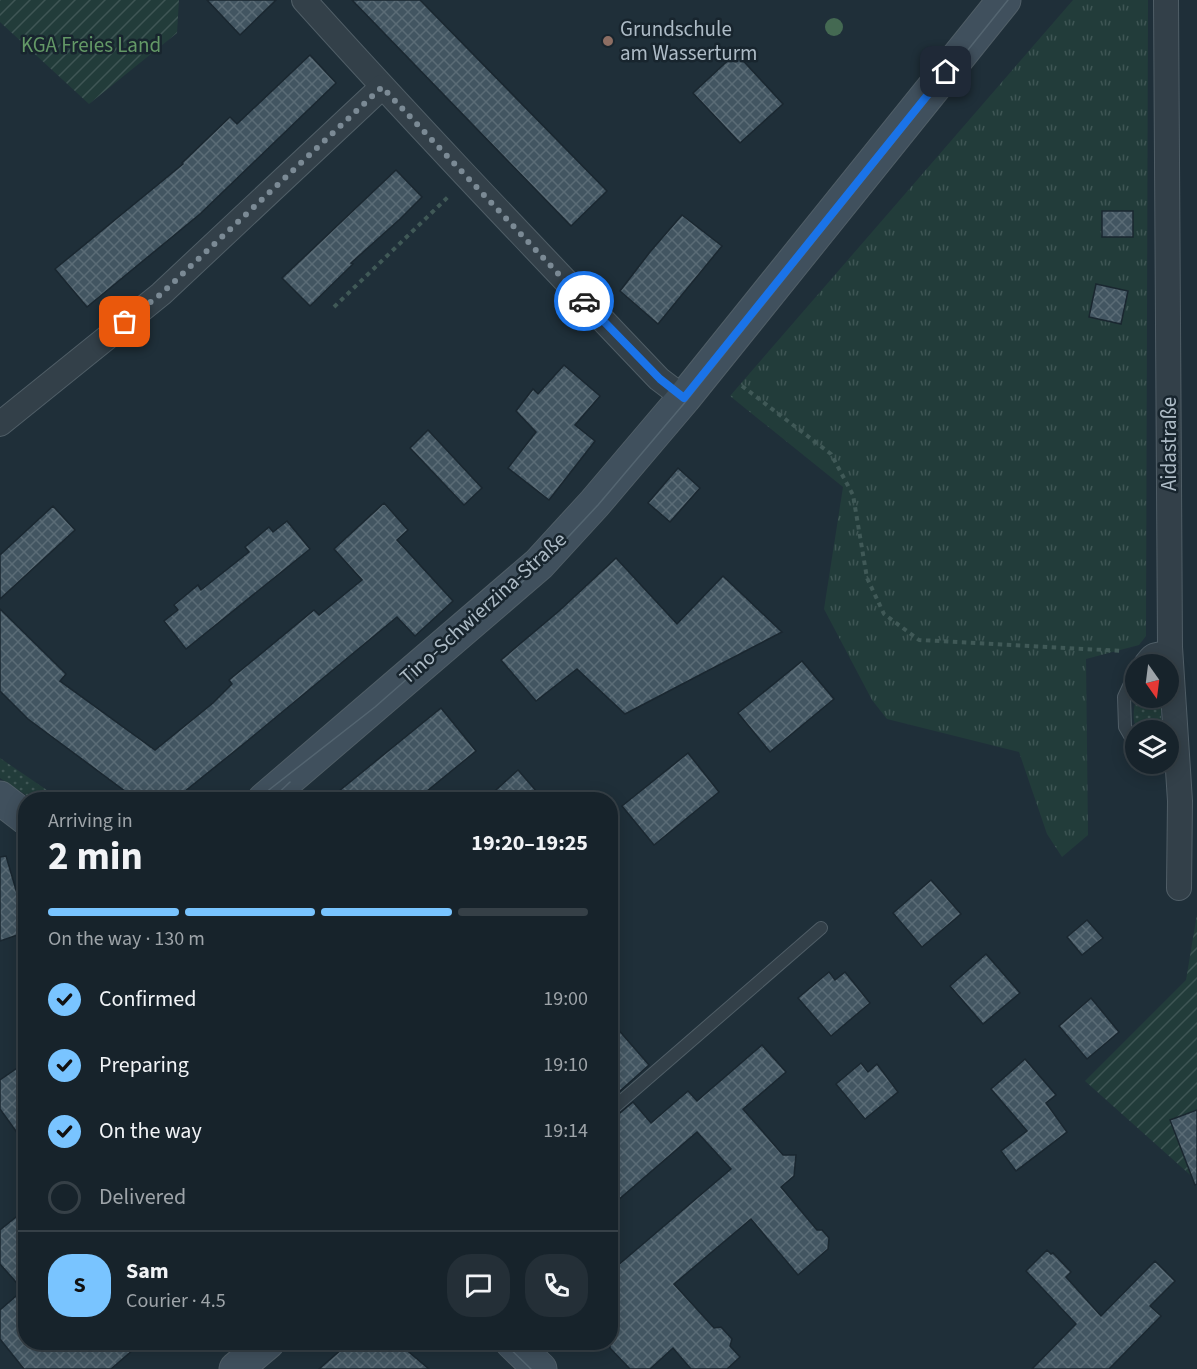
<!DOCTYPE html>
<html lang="en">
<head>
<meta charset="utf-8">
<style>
  body { margin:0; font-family:"Source Sans 3",sans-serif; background:#242f37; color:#f1f3f6; height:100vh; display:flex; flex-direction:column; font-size:22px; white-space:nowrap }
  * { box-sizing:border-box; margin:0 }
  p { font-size:20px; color:#9ea4a9 }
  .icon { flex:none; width:33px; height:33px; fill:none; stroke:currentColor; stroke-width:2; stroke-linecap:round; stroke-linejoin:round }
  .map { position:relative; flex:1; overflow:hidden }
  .panel { position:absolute; left:18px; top:792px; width:600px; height:558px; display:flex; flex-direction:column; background:#17232b; border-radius:24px; box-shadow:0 3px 15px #0003,0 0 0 2px #364047 }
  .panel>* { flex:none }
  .needle { width:39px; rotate:166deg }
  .tools { position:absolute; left:1125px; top:654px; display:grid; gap:12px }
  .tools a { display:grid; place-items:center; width:54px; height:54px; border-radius:50%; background:#17232b; box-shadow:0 3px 15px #0003,0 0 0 2px #364047; font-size:30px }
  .pin { position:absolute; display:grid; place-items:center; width:51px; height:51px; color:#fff; margin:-26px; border-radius:12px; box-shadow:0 3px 9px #0006 }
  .courier { position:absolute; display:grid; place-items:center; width:60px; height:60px; margin:-30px; border:4px solid #1a73e8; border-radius:50%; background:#fff; color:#222; box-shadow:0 2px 8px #0007 }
  .head em { font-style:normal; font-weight:700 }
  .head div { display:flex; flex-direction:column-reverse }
  .head { display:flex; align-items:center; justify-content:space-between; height:102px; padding:0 30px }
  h1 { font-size:39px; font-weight:700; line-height:45px }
  .bar { display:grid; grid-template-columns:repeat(4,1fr); gap:9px 6px; align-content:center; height:72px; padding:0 30px }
  .bar i { height:8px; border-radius:4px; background:#364047 }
  .bar .current { background:#79c4ff }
  .bar p { grid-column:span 4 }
  .line { display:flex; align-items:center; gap:15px; padding:0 30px; border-top:2px solid #364047 }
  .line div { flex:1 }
  .round { display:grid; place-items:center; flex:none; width:63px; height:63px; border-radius:24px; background:#242f37 }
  ol { padding:0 30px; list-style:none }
  li { display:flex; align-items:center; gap:18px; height:66px }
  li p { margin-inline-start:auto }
  li .icon { padding:6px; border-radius:50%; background:#79c4ff; color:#111; stroke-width:4 }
  li:last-child { color:#9ea4a9 }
  li i { width:33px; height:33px; border:3px solid #364047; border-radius:50% }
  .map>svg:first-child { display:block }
  .grass { fill:url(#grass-dots) }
  .park { fill:url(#park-tufts) }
  .garden { fill:url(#garden-furrows) }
  .building { fill:url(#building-cross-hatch); stroke:#1a2730; stroke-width:1.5 }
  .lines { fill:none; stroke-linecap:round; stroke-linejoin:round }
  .lane-casing { stroke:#505e67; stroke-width:14 }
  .street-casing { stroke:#505e67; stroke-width:26 }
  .secondary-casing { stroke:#505e67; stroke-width:35 }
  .path { stroke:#405957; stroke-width:4; stroke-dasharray:4.5 4.5; stroke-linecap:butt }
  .lane { stroke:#334049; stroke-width:12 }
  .street { stroke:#334049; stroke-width:24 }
  .secondary { stroke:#40505d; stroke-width:33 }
  .tram { stroke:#546571; stroke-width:1.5 }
  .tree { fill:#446952 }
  .done { stroke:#7b8a95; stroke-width:6; stroke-dasharray:0 10.8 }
  .route { stroke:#1a73e8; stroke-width:8 }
  .education-dot { fill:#8d6e63; stroke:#18252e; stroke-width:2 }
  .labels { text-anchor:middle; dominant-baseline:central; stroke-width:5; stroke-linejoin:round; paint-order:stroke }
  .poi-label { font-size:21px; fill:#adbbc6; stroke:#18252e; text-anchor:start }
  .park-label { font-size:21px; fill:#639866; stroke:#18252e }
  .street-label { font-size:21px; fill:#adbbc6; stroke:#18252e }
</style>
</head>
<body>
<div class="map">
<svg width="1197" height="1369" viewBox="0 0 1197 1369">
  <defs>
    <pattern id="grass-dots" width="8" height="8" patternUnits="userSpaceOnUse" patternTransform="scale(1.5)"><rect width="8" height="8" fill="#223c3a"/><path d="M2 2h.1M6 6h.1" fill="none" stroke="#3f5655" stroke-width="1.8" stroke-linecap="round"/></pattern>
    <pattern id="park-tufts" width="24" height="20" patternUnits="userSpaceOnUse" patternTransform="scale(1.5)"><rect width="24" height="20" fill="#223c3a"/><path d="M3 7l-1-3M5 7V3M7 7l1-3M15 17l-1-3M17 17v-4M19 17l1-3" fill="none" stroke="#3f5655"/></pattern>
    <pattern id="garden-furrows" width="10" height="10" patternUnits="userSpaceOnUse" patternTransform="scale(1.5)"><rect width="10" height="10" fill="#223c3a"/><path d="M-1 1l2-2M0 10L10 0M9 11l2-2" fill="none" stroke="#3f5655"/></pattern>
    <pattern id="building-cross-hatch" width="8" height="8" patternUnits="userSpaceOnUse" patternTransform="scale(1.5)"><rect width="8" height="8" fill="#425561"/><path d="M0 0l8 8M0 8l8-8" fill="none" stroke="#5b6c76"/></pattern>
  </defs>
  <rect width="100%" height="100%" fill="#1f2f39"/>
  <!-- grass -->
  <g class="grass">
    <path d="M1136,698h25v23l-4,9h-19c-7,-10 -4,-21 -2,-32z"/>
    <polygon points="0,758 60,799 32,799 0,778"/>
  </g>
  <!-- park -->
  <polygon class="park" points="1073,0 1148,0 1146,636 1139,645 1086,659 1088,835 1062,857 1047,834 1019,752 887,719 872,700 824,609 843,487 730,396"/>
  <!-- garden -->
  <g class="garden">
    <polygon points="0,0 179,0 177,33 89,104 0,22"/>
    <polygon points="1197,914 1197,1181 1085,1081 1186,980"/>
  </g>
  <!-- building -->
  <g class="building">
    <polygon points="207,0 276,0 240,35"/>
    <polygon points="352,0 420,0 607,191 571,226"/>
    <polygon points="736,53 783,104 740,143 693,93"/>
    <polygon points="310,55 336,83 200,214 87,307 55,269 183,164 182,163 230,117 237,124"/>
    <polygon points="396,170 422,197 400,219 351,263 353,264 310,306 282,278"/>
    <rect x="1102" y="211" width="31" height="26"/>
    <polygon points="682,215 722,246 658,324 620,291 650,252"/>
    <polygon points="1096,284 1128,291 1121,324 1089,317"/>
    <polygon points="564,365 600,396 575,425 595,441 549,500 508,468 536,432 516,411 533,389 538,394"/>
    <polygon points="428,430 482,488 464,505 410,448"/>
    <polygon points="678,468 700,488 670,522 648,503"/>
    <polygon points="384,503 408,530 397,540 453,601 415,636 397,617 246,742 174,800 137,800 28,719 0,691 0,609 66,674 60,681 155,750 213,703 232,684 229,680 314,610 319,615 362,580 334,549"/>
    <polygon points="53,506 75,530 0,599 0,555"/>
    <polygon points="287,521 310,549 186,649 164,621 178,610 174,605 198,585 201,590 249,552 245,547 269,527 273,532"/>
    <polygon points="616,558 677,624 723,576 782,632 625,714 577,669 536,701 501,660 559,611"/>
    <polygon points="802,661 834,699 770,752 738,713"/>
    <polygon points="441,708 476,751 416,800 328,800"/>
    <polygon points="688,753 719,792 654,845 622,806"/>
    <polygon points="518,770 544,800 485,800"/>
    <polygon points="6,856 19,900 26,898 26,932 0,941 0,857"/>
    <polygon points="931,880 961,914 922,947 893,913"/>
    <polygon points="1087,920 1103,938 1082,955 1067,937"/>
    <polygon points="986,954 1020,993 983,1024 950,986"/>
    <polygon points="829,972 835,980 845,972 870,1003 831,1036 798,998"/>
    <polygon points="1091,998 1119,1032 1087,1059 1059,1026"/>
    <polygon points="610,1020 649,1065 610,1100"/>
    <polygon points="762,1045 786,1072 743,1109 783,1155 796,1155 794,1176 781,1187 817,1230 822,1230 829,1238 828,1249 798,1275 751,1219 674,1284 714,1328 721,1327 732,1339 730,1346 740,1357 727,1369 691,1369 673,1348 650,1369 630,1369 610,1348 610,1272 731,1169 697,1132 610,1207 610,1119 615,1117 633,1102 651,1123 688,1091 697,1101"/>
    <polygon points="1025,1059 1056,1095 1046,1103 1067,1132 1016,1171 1001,1151 1027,1131 991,1089"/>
    <polygon points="26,1062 26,1145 0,1109 0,1080"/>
    <polygon points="861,1063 868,1072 877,1064 898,1092 865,1119 836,1084"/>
    <polygon points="1197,1110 1197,1184 1195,1185 1170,1120"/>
    <polygon points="26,1209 26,1342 142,1342 111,1369 24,1369 0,1339 0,1310 23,1290 0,1264 0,1230"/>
    <polygon points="1047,1250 1051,1254 1053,1253 1071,1272 1066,1277 1101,1316 1155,1261 1175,1281 1150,1306 1161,1316 1109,1369 1032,1369 1076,1324 1026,1271"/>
    <polygon points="350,1342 397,1342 429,1369 319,1369"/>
  </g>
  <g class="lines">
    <!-- lane casing -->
    <g class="lane-casing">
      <g id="lane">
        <path d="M1139,664c10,-16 13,-15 31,-17"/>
        <polyline points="1136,671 1124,697 1125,727 1136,746"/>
        <polyline points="610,1111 821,928"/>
      </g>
    </g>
    <!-- street casing -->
    <g class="street-casing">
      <g id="street">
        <path d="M304,0c116,129 236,254 355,379l25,19"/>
        <polyline points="1166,0 1170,647 1180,801 1179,888"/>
        <polyline points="0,424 161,294 382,87"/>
      </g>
    </g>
    <!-- secondary casing -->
    <g class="secondary-casing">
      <g id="secondary">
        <polyline points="0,798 26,818"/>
        <polyline points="264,800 539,564 594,504 684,398 1004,0"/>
        <polyline points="512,1342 540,1369"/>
        <polyline points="236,1369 268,1342"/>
      </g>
    </g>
    <!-- path -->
    <g class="path">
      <polyline points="334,307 450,195"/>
      <polyline points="742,386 831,454 853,495 867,578 884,614 919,640 1122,651"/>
    </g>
    <!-- lane -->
    <use href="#lane" class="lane"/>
    <!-- street -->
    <use href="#street" class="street"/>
    <!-- secondary -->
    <use href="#secondary" class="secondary"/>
    <!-- tram -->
    <g class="tram">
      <polyline points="256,800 375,707 416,671 541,566 598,505 687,400 1008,0"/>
      <polyline points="271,800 290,782"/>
      <polyline points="503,1342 531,1369"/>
    </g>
  </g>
  <!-- trees -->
  <circle class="tree" cx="834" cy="27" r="9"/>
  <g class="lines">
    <!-- done -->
    <polyline class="done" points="125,322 161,294 382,87 584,301"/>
    <!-- route -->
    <polyline class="route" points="584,301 660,379 684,398 946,72"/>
  </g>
  <!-- markers -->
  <circle class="education-dot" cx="608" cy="41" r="6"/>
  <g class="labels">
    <!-- poi labels -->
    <g class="poi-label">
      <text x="620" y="29">Grundschule<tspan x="620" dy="24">am Wasserturm</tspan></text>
    </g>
    <!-- park labels -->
    <g class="park-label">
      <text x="91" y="45">KGA Freies Land</text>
    </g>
    <!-- street labels -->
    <g class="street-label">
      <text transform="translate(1169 444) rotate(-90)">Aidastraße</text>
      <text transform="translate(483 608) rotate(-42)">Tino-Schwierzina-Straße</text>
    </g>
  </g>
</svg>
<div class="tools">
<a><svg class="needle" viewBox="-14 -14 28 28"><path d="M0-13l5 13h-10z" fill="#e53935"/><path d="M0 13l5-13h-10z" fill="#9ea4a9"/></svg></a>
<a><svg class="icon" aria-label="layers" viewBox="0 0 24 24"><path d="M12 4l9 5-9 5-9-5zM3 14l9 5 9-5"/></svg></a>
</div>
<div class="pin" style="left:125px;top:322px;background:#ea580c"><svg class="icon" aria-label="bag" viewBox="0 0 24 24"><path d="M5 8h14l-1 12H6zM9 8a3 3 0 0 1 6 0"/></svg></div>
<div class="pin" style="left:946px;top:72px;background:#1f2937"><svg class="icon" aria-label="home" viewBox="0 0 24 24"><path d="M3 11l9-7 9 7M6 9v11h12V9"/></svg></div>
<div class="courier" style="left:584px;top:301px"><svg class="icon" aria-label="car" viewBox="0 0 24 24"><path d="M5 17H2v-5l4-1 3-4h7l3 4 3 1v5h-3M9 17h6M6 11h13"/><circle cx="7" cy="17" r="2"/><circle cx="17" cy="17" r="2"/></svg></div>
<section class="panel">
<div class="head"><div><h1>2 min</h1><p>Arriving in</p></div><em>19:20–19:25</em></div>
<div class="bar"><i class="current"></i><i class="current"></i><i class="current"></i><i></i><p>On the way · 130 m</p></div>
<ol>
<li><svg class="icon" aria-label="check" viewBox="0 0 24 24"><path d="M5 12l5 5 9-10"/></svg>Confirmed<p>19:00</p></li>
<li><svg class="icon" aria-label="check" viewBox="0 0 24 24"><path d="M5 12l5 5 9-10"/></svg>Preparing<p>19:10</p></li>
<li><svg class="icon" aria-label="check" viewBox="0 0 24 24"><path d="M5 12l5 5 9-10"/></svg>On the way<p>19:14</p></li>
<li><i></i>Delivered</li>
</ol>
<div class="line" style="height:108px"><b class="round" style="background:#79c4ff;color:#111">S</b><div><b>Sam</b><p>Courier · 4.5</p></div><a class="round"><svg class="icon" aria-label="chat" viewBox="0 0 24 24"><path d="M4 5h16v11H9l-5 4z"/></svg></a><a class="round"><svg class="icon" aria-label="phone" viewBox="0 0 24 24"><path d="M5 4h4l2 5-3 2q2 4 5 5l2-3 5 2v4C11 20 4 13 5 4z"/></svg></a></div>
</section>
</div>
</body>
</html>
